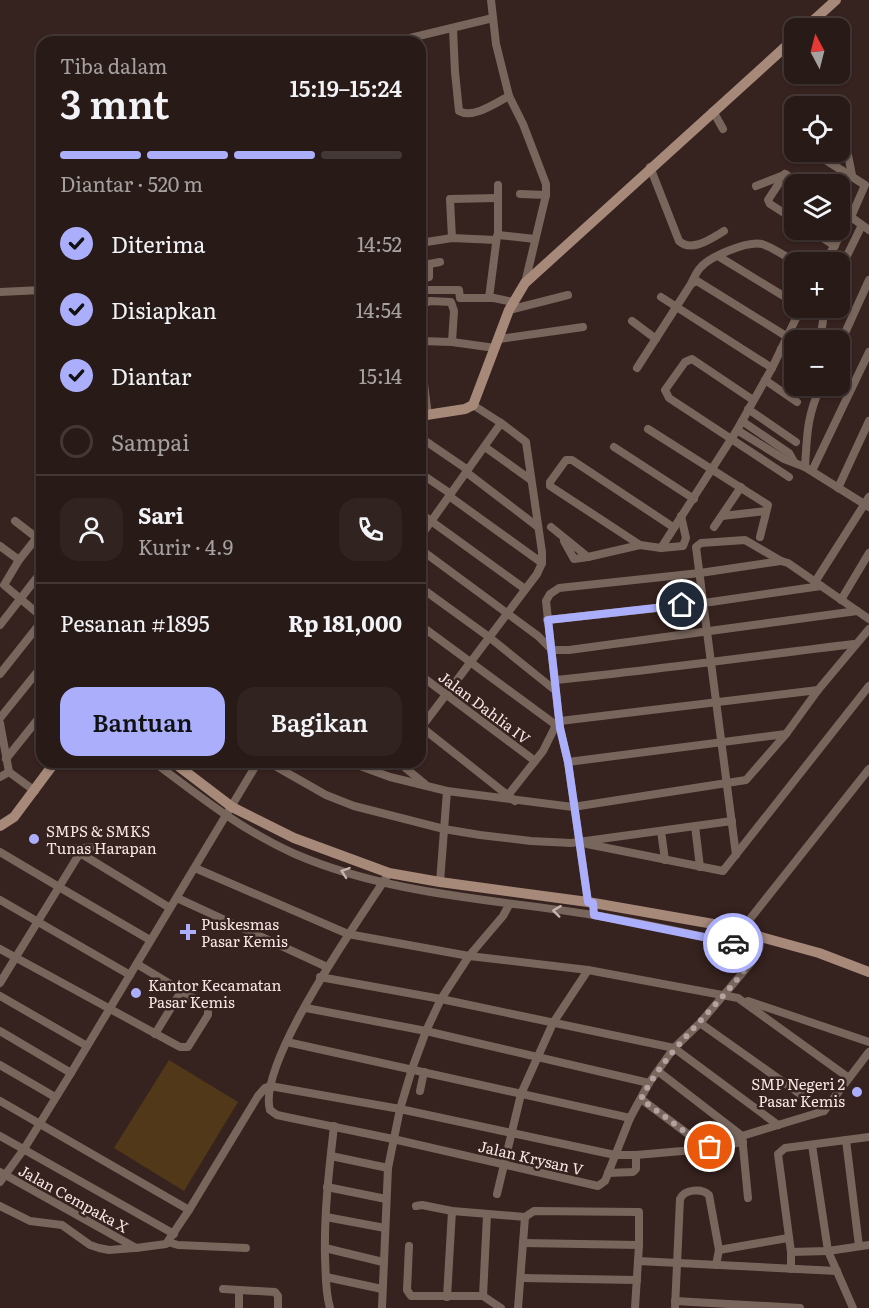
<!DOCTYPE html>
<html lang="id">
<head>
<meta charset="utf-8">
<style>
  body { margin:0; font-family:Literata,serif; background:#302320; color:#f1f3f6; height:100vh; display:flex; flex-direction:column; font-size:22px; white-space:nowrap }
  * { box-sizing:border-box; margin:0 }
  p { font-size:20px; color:#a5a1a1 }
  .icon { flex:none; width:33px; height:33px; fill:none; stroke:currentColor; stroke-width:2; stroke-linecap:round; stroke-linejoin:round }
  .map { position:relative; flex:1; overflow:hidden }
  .details { position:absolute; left:36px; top:36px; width:390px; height:732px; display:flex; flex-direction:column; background:#281a17; border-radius:18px; box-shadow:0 2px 4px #0004,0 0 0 2px #443836 }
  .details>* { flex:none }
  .needle { width:39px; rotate:353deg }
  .controls { position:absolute; left:784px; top:18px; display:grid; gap:12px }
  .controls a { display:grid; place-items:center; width:66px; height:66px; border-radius:12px; background:#281a17; box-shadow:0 2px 4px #0004,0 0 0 2px #443836; font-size:30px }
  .pin { position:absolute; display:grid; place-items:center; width:51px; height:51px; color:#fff; margin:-26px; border:3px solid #fff; border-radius:50%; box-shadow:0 2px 6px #0007 }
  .courier { position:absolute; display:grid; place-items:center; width:60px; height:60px; margin:-30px; border:4px solid #abaffb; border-radius:50%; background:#fff; color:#222; box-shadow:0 2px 8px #0007 }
  .overview em { font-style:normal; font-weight:600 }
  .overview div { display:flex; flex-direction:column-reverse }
  .overview { display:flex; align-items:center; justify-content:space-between; height:102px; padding:0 24px }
  h1 { font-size:39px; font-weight:600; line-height:45px }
  .bar { display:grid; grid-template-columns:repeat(4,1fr); gap:9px 6px; align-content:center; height:72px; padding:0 24px }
  .bar i { height:8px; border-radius:4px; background:#443836 }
  .bar .current { background:#abaffb }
  .bar p { grid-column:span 4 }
  .line { display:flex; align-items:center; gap:15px; padding:0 24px; border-top:2px solid #443836 }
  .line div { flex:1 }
  .round { display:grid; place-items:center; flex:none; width:63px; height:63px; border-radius:18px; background:#302320 }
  ol { padding:0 24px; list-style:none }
  li { display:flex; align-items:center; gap:18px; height:66px }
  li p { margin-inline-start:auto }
  li .icon { padding:6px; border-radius:50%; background:#abaffb; color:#111; stroke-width:4 }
  li:last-child { color:#a5a1a1 }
  li i { width:33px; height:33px; border:3px solid #443836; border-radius:50% }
  .cta { display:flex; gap:12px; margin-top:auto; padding:12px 24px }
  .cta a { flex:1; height:69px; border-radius:18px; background:#abaffb; color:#111; font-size:24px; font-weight:600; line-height:69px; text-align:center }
  .cta a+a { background:#302320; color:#f1f3f6 }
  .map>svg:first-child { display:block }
  .green { fill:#513818 }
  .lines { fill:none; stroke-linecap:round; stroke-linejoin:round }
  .street { stroke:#78665c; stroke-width:8 }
  .secondary { stroke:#a68979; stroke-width:10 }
  .oneway { stroke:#c4b3ae }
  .done { stroke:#b3a2a0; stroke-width:6; stroke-dasharray:0 10.8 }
  .route { stroke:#abaffb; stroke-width:8 }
  .poi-dot { fill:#abaffb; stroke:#36221f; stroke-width:2 }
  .labels { text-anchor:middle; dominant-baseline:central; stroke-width:5; stroke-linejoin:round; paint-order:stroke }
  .street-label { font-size:15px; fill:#f6e7e5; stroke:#36221f }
  .poi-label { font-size:15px; fill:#f6e7e5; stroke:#36221f; text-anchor:start }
</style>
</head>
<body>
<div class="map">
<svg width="869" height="1308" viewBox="0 0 869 1308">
  <rect width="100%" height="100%" fill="#36221f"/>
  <!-- green -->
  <polygon class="green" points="169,1060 238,1102 184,1191 114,1148"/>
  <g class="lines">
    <!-- street -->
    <g class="street">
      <polyline points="491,0 496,44 509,96 523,124 546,184 546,195 525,283"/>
      <path d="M453,29l2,43 4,39c14,8 37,-8 50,-15"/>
      <polyline points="406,39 493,18"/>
      <polyline points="713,111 723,129"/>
      <polyline points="843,130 852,175"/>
      <polyline points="813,152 865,185 851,217 840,209"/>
      <path d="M650,167l29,74c13,12 33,-3 45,-10"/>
      <polyline points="785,174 768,200 770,204 795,220"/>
      <polyline points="785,174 801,184"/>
      <polyline points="498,185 498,235 535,239"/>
      <polyline points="756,186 784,175"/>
      <polyline points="520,194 546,195"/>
      <polyline points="810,230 835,246"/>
      <polyline points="452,238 450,199 498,198"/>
      <polyline points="420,243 452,238 496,240"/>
      <polyline points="718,256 795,303"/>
      <polyline points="825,262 851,217 869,230"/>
      <polyline points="840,270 862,225"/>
      <polyline points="420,279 429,277 429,264 440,262"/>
      <path d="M691,284c3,-6 5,-12 10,-17 10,-11 46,-26 61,-23 11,3 23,13 34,18"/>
      <polyline points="420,290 459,290 460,298 494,298 513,302"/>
      <polyline points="0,292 42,290"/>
      <polyline points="661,297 772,368"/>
      <polyline points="489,298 497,236"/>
      <polyline points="420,305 430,301 451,302 454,311 452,342"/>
      <polyline points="509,310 568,295"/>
      <polyline points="632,321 656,339"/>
      <polyline points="499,339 583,327"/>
      <polyline points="820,340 825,308"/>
      <polyline points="420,341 452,342 495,348"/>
      <polyline points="840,344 869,280"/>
      <polyline points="781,349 795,358"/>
      <polyline points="637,368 691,284 697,281 786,336"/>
      <polyline points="423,376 428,415"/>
      <polyline points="765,380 797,402"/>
      <polyline points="753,400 692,359 685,362 665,390 669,398 789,477"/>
      <polyline points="748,409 796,442"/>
      <polyline points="742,421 789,453 794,462"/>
      <polyline points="501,423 526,442 542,552 542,563"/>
      <polyline points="648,429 768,505 760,537"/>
      <polyline points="737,430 784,459 805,467 869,507"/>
      <polyline points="424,440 468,470"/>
      <polyline points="485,447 531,480"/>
      <polyline points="614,447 694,499"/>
      <path d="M805,467c2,-32 2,-52 16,-81"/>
      <polyline points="812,471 869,352"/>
      <polyline points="466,472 538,527"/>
      <polyline points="420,473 451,494"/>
      <polyline points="838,488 869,421"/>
      <polyline points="420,513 525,589"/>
      <polyline points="722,516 766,511"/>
      <polyline points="15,521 37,538"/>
      <polyline points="551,527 588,557 640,545 661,548 683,546 686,538 681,516"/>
      <polyline points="714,527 741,487"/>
      <polyline points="42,531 19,560 4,585 42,617"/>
      <polyline points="420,537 501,423 473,405"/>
      <polyline points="564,541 574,559 588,557"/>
      <polyline points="640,545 550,486 550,482 566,460 572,460 673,527"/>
      <polyline points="0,546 19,560"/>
      <polyline points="661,548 737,430 772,368 801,308"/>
      <polyline points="420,549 538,636 552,650 569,650 857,611"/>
      <polyline points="815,582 869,497"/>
      <polyline points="420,587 489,637 556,691"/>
      <polyline points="841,600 869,553"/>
      <polyline points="547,620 704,603 821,586"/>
      <polyline points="0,625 42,571"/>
      <polyline points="420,625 560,728"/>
      <polyline points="0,674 42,621"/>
      <polyline points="420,675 535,761"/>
      <path d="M555,680c100,-10 199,-24 299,-36"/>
      <polyline points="0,718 42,666"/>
      <polyline points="560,721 818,690"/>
      <polyline points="0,723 9,772 35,791"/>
      <polyline points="420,726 515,801"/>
      <polyline points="420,729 537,574 542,563 449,496"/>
      <polyline points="6,759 42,714"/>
      <path d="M154,762c45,34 89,69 141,92 95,41 198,45 298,61 56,9 111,22 166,34"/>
      <polyline points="268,762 326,795 354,806 444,829 480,835 531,841 571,843 732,821"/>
      <polyline points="349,762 390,777 447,791 573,807 746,780 786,734"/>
      <polyline points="398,762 425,784"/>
      <polyline points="568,762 786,734 818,690 869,629"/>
      <polyline points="0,777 9,772"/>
      <polyline points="509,794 543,751 556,725"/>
      <polyline points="695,826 700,867"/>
      <polyline points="661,831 665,860"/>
      <polyline points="587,844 723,871 869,686"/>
      <polyline points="104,846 83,848 59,887 150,940"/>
      <polyline points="70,849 83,848"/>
      <polyline points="0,852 59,887 0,983"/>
      <polyline points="80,853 170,908"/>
      <polyline points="736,855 696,547 701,543 745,540 781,561 788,563 869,619"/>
      <polyline points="195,868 348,934 469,956 588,970 738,998 849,1078"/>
      <path d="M389,873c-27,43 -133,190 -119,237l7,5 14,3 102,21 205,47 7,-5 25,-63 19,-35 25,-35 26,-25 50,-59 9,-15 2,-12"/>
      <polyline points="440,882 447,791"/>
      <polyline points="177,898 327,967"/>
      <polyline points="0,900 130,975"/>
      <polyline points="588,902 568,762 560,728 546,601 550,594 559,588 700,573 781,561"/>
      <polyline points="742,929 869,769"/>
      <polyline points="0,949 180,1047 188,1047 208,1015 208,1007 137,964"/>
      <polyline points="320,977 441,999 674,1048 778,1125"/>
      <polyline points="0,996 87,1046"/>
      <polyline points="748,1001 869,1042"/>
      <polyline points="306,1008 426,1031 649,1083"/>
      <polyline points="700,1023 824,1111"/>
      <polyline points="0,1031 71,1073"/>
      <polyline points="155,1034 182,990"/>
      <polyline points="287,1042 630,1118"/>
      <polyline points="0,1065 55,1097"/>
      <polyline points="659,1072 742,1136"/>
      <polyline points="420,1091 424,1072"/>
      <polyline points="641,1099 696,1140"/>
      <polyline points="0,1101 189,1210 166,1244 136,1248 0,1172"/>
      <polyline points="0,1136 174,1234"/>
      <polyline points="742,1136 748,1198"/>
      <polyline points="696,1140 742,1136 824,1111 869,1052"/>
      <polyline points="846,1140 859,1246"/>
      <polyline points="812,1145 828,1251 853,1308"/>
      <polyline points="694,1150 743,1142"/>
      <polyline points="331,1156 388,1168"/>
      <polyline points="608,1173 633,1172 636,1169 636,1155"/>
      <polyline points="0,1182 24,1149 71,1073 258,762"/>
      <polyline points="327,1187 386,1199"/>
      <polyline points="497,1194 521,1094 553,1023 588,970"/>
      <polyline points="0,1206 30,1221 62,1225 90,1245 99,1248 109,1250 134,1248"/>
      <polyline points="416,1206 422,1205 452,1211 525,1217"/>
      <polyline points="189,1210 258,1096 265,1088 270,1086 400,1109 615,1155 636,1155 694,1150 696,1140"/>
      <polyline points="326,1217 385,1228"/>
      <polyline points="168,1242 178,1245 246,1248"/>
      <polyline points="523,1243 639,1245"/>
      <polyline points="409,1246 407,1290 411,1296 483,1296 501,1308"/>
      <polyline points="325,1248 383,1262"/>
      <polyline points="719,1250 788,1238"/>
      <polyline points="791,1252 828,1251 869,1245"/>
      <polyline points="638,1261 837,1271"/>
      <polyline points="791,1269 791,1252 778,1154 785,1148 869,1137"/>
      <polyline points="326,1277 382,1289"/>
      <polyline points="521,1278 637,1280"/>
      <polyline points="223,1289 275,1292 278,1296 278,1308"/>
      <polyline points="483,1296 487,1215"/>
      <polyline points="447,1297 452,1211"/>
      <polyline points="675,1301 800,1308"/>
      <polyline points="239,1308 239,1291"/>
      <path d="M330,1308c-5,-17 -4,-34 -5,-51 -1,-44 4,-87 9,-131"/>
      <polyline points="382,1308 388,1168 400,1109 412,1069 426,1031 441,999 469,956 503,916 509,905"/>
      <polyline points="518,1308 525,1217 534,1211 639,1212 639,1245 635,1308"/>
      <path d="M675,1308l5,-109c4,-10 22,-11 29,-4l10,55 -3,15"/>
    </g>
    <!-- secondary -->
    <g class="secondary">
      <polyline points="805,28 836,0"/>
      <polyline points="420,416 465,409 473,405 509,310 525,283 795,38"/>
      <polyline points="173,762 232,807 294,838 389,873 440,882 588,902 742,929 761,937 819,953 869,972"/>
      <polyline points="0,826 14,817 55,762"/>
    </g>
  </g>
  <!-- one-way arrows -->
  <defs><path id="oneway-chevron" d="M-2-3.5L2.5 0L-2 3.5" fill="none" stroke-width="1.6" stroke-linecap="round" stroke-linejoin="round" transform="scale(1.5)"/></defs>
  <g class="oneway">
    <use href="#oneway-chevron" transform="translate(345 872) rotate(-161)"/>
    <use href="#oneway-chevron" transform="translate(557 911) rotate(-173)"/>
  </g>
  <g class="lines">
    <!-- done -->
    <path class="done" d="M710,1147l-16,3 2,-10 -55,-41c29,-57 84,-95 118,-150l-26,-6"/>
    <!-- route -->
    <polyline class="route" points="682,605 548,620 560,728 568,762 588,902 593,903 594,915 733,943"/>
  </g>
  <!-- markers -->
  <g class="poi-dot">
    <circle cx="34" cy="839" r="6"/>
    <path d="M185 923h6v6h6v6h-6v6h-6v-6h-6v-6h6z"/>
    <circle cx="136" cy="993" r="6"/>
    <circle cx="857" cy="1092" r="6"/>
  </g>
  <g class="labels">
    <!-- street labels -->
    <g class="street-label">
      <text transform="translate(485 707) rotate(37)">Jalan Dahlia IV</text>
      <text transform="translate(531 1157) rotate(13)">Jalan Krysan V</text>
      <text transform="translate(74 1198) rotate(29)">Jalan Cempaka X</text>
    </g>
    <!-- poi labels -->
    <g class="poi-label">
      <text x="46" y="830">SMPS &amp; SMKS<tspan x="46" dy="17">Tunas Harapan</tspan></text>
      <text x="201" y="923">Puskesmas<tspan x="201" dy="17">Pasar Kemis</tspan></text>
      <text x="148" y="984">Kantor Kecamatan<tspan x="148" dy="17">Pasar Kemis</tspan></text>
      <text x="845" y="1083" text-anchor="end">SMP Negeri 2<tspan x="845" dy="17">Pasar Kemis</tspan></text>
    </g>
  </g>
</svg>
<div class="controls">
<a><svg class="needle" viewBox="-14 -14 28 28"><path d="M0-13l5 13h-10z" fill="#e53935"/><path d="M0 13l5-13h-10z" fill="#a5a1a1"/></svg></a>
<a><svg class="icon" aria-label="locate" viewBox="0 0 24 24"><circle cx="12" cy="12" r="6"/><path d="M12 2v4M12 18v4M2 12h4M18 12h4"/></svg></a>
<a><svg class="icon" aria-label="layers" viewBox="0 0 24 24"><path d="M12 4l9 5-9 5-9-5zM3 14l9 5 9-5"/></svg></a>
<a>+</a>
<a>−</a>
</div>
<div class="pin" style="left:710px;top:1147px;background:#ea580c"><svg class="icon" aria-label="bag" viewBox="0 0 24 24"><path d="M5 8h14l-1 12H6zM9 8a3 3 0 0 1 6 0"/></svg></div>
<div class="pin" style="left:682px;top:605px;background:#1f2937"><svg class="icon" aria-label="home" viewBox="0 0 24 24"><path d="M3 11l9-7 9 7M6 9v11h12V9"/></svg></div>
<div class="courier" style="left:733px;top:943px"><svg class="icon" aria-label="car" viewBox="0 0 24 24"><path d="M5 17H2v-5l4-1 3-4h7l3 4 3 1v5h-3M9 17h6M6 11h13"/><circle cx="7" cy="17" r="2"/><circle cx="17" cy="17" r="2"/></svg></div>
<section class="details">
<div class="overview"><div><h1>3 mnt</h1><p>Tiba dalam</p></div><em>15:19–15:24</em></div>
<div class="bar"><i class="current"></i><i class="current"></i><i class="current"></i><i></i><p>Diantar · 520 m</p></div>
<ol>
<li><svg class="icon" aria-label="check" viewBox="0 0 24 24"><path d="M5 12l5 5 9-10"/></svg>Diterima<p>14:52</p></li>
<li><svg class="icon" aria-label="check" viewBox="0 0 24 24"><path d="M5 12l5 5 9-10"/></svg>Disiapkan<p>14:54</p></li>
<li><svg class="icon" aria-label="check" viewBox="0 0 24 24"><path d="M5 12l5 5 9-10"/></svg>Diantar<p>15:14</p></li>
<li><i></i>Sampai</li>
</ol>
<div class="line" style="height:108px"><a class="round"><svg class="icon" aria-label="person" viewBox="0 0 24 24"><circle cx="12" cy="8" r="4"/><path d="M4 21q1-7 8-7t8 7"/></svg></a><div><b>Sari</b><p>Kurir · 4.9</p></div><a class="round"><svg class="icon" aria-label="phone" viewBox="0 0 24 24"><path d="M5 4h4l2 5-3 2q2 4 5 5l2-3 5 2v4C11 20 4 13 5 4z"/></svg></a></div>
<div class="line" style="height:78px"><div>Pesanan #1895</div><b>Rp 181,000</b></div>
<div class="cta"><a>Bantuan</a><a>Bagikan</a></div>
</section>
</div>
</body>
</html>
